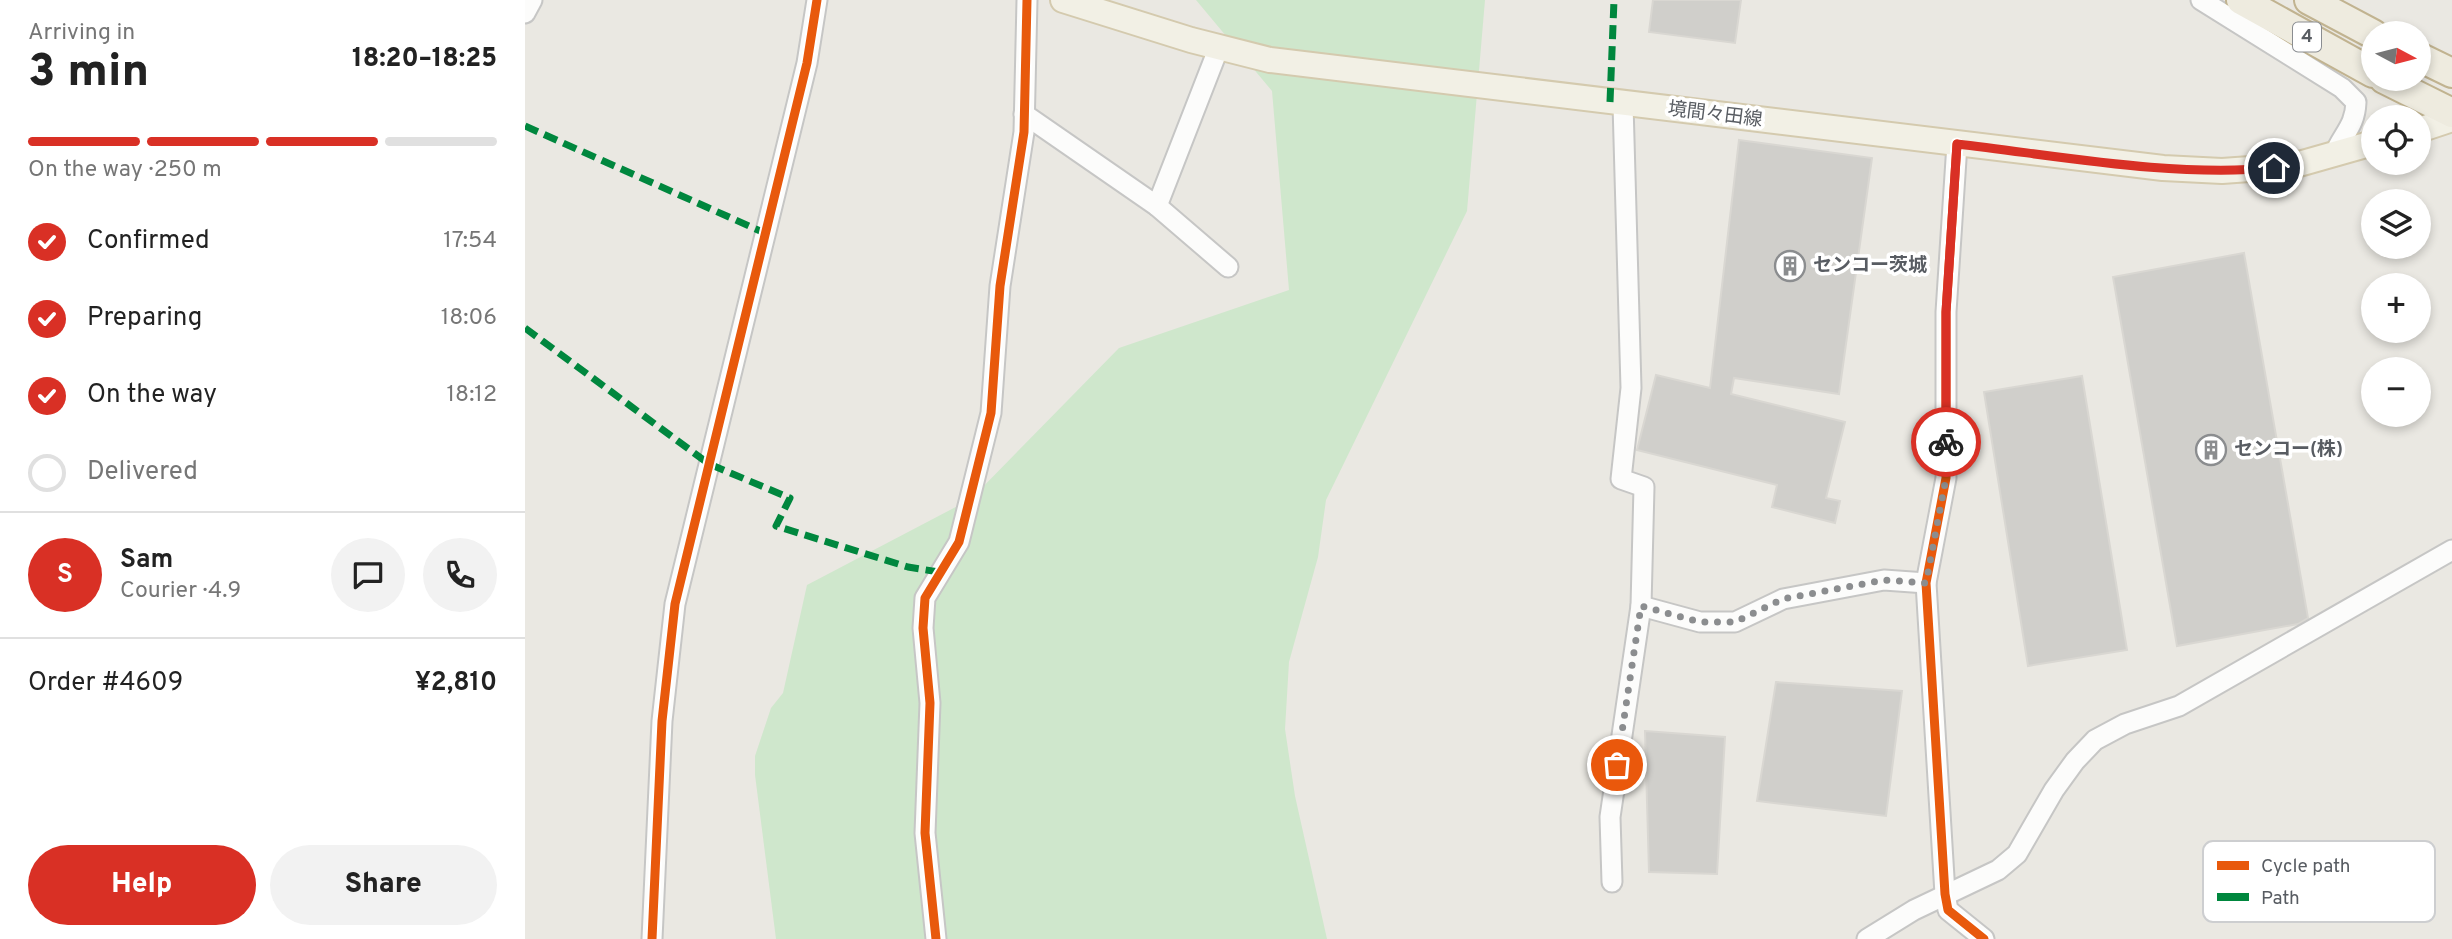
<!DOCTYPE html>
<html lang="en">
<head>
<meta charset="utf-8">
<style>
  body { margin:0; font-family:Overpass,"Noto Sans JP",sans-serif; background:#f2f2f2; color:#222; height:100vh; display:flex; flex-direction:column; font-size:26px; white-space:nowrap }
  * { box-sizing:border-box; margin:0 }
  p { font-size:23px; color:#767676 }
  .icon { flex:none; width:38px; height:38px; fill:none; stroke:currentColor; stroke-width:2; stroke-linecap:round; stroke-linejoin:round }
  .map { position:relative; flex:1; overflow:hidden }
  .details { display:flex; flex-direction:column; background:#fff; width:525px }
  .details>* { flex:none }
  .needle { width:46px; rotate:97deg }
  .tools { position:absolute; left:1836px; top:21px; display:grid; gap:14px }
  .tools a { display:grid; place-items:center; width:70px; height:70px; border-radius:50%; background:#fff; box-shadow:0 4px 10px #0003; font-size:35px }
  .pin { position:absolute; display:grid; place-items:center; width:60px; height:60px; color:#fff; margin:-30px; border:4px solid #fff; border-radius:50%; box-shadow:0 2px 7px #0007 }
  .courier { position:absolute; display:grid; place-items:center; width:70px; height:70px; margin:-35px; border:5px solid #d93025; border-radius:50%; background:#fff; color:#222; box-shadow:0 2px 9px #0007 }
  .headline em { font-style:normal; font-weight:800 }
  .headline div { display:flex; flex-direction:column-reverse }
  .headline { display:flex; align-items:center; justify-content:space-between; height:119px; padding:0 28px }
  h1 { font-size:46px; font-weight:800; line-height:52px }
  .bar { display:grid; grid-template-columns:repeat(4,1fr); gap:10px 7px; align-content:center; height:84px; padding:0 28px }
  .bar i { height:9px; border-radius:5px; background:#e0e0e0 }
  .bar .current { background:#d93025 }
  .bar p { grid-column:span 4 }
  .line { display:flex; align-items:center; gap:18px; padding:0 28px; border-top:2px solid #e0e0e0 }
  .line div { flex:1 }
  .round { display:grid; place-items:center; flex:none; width:74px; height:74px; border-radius:37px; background:#f2f2f2 }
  ol { padding:0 28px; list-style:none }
  li { display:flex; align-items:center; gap:21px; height:77px }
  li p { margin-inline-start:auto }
  li .icon { padding:7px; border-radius:50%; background:#d93025; color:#fff; stroke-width:4 }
  li:last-child { color:#767676 }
  li i { width:38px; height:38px; border:4px solid #e0e0e0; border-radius:50% }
  .primary-button { display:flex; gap:14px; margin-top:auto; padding:14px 28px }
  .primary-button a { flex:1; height:80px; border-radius:42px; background:#d93025; color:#fff; font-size:28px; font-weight:800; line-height:80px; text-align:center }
  .primary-button a+a { background:#f2f2f2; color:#222 }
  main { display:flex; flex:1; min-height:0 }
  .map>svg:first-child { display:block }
  .green { fill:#cfe7cc }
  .building { fill:#d0cfcb; stroke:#d9d7d2; stroke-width:2 }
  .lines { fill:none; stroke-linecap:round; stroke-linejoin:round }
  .minor-casing { stroke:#c6c6c5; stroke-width:23 }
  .major-casing { stroke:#d4caae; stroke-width:28 }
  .highway-casing { stroke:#c1b390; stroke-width:32 }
  .minor { stroke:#fcfcfb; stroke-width:19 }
  .major { stroke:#f2f0e5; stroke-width:24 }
  .highway { stroke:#eeebdf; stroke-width:28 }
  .quiet { stroke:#00873e; stroke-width:7; stroke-dasharray:14 7; stroke-linecap:butt }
  .cycleway-casing { stroke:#fff; stroke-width:13 }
  .cycleway { stroke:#e8590c; stroke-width:9 }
  .done { stroke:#8b8d8f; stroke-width:7; stroke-dasharray:0 12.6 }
  .route { stroke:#d93025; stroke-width:9 }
  .labels { text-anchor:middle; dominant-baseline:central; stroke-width:7; stroke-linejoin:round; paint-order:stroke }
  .shield { fill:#fff; stroke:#8a8d91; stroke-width:2 }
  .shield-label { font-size:18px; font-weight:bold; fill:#585c62 }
  .street-label { font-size:19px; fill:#585c62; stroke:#fff }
  .poi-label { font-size:19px; font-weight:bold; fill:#585c62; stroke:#fff; text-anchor:start }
  .key { fill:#fff; stroke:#cdced0; stroke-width:2 }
  .key-label { font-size:19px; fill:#585c62 }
</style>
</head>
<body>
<main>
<section class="details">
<div class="headline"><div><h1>3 min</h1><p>Arriving in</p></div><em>18:20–18:25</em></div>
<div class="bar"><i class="current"></i><i class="current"></i><i class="current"></i><i></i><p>On the way · 250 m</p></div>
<ol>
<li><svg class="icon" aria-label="check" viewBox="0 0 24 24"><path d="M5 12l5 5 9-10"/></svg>Confirmed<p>17:54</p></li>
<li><svg class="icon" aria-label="check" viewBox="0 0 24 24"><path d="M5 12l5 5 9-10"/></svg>Preparing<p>18:06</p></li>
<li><svg class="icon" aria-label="check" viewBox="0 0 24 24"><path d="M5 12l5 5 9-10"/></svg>On the way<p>18:12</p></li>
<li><i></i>Delivered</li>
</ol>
<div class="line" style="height:126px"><b class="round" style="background:#d93025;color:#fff">S</b><div><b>Sam</b><p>Courier · 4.9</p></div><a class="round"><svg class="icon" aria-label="chat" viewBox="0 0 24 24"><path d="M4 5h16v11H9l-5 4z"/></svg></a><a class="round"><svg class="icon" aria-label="phone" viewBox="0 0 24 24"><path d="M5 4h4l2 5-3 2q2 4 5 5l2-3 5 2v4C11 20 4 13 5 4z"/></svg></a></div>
<div class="line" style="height:91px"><div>Order #4609</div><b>¥2,810</b></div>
<div class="primary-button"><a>Help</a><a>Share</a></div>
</section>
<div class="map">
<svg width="1927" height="939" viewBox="0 0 1927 939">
  <rect width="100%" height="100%" fill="#eae8e2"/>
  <!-- green -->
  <polygon class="green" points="671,0 960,0 942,211 801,500 793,557 764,662 760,729 770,796 802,939 251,939 230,775 230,756 246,708 258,693 282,585 446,499 594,348 764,290 747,91"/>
  <!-- building -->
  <g class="building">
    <polygon points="1128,0 1216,0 1210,43 1124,32"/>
    <polygon points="1214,140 1347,158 1314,394 1209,378 1206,394 1320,422 1301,498 1315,501 1310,523 1247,507 1252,485 1112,450 1131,375 1185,388"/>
    <polygon points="1719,253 1783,618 1773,624 1652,646 1588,277"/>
    <polygon points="1557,376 1602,650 1503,666 1459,392"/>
    <polygon points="1251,682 1377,691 1361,816 1232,801"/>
    <polygon points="1120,731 1200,737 1192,874 1124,872"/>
  </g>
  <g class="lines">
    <!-- minor casing -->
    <g class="minor-casing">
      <g id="minor">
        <path d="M1676,0l141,88 14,14c-1,25 -13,31 -22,53"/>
        <polyline points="0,13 7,0"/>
        <polyline points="499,114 632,206 694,47"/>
        <polyline points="1432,144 1421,312 1421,478 1401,583 1420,894 1423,910 1459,939"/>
        <polyline points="632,206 703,267"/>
        <polyline points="1116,606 1175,622 1210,622 1258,599 1359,580 1401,583"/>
        <polyline points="1087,882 1085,817 1116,606 1119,487 1096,479 1106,388 1098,104"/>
        <polyline points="127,939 137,721 150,604 282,63 292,0"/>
        <polyline points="411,939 400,833 405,703 398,628 400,598 434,542 466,413 475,286 499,132 502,0"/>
        <polyline points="1342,939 1389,910 1473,870 1492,854 1529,790 1550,761 1570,740 1600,724 1654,706 1927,550"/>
      </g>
    </g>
    <!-- major casing -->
    <g class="major-casing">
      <g id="major">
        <polyline points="538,0 666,40 745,60 1638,168 1697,171 1767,166 1848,143"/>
        <polyline points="1894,130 1927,119"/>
      </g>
    </g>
    <!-- highway casing -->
    <g class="highway-casing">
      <g id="highway">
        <polyline points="1716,0 1848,73"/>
        <polyline points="1784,0 1848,34"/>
        <polyline points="1894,57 1927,73"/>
        <polyline points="1859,79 1927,113"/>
      </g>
    </g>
    <!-- minor -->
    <use href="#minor" class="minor"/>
    <!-- major -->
    <use href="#major" class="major"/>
    <!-- highway -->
    <use href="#highway" class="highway"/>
    <!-- quiet -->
    <g class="quiet">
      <polyline points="1085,102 1089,0"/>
      <polyline points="0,126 242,234"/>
      <polyline points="0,328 184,464 265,498 251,526 383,567 414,572"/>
    </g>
    <!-- cycleway casing -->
    <g class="cycleway-casing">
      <g id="cycleway">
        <polyline points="1432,144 1421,312 1421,478 1401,583 1420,894 1423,910 1459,939"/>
        <polyline points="127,939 137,721 150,604 282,63 292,0"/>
        <polyline points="411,939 400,833 405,703 398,628 400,598 434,542 466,413 475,286 499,132 502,0"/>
      </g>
    </g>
    <!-- cycleway -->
    <use href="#cycleway" class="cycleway"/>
  </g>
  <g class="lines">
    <!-- done -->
    <polyline class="done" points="1092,765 1116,606 1175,622 1210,622 1258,599 1359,580 1401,583 1421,478 1421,442"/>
    <!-- route -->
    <path class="route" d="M1421,442v-130l11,-168c104,12 212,33 317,24"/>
  </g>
  <!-- icons -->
  <defs>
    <g id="building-ring" transform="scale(1.575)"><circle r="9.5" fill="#fff" stroke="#8b8d8f" stroke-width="1.5"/><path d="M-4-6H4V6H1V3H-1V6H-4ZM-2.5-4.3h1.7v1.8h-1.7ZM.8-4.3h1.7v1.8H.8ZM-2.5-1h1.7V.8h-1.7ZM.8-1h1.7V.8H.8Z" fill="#8b8d8f"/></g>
  </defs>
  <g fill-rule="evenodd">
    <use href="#building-ring" x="1265" y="266"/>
    <use href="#building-ring" x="1686" y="450"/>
  </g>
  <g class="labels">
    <!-- shield labels -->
    <rect class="shield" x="1768" y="22.5" width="28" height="29" rx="5"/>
    <g class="shield-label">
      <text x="1782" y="37">4</text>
    </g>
    <!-- street labels -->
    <g class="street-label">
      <text transform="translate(1190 115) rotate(7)">境間々田線</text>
    </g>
    <!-- poi labels -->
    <g class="poi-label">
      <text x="1288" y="266">センコー茨城</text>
      <text x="1709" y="450">センコー(株)</text>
    </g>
  </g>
  <!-- legend -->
  <rect x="1678" y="841" width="232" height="81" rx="10" class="key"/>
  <rect x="1692" y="861" width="32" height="9" fill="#e8590c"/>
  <rect x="1692" y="893" width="32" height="8" fill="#00873e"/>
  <g class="key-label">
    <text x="1736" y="872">Cycle path</text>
    <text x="1736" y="904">Path</text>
  </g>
</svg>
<div class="tools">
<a><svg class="needle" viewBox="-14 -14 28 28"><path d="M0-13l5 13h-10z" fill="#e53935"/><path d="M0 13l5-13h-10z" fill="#767676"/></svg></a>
<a><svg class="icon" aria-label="locate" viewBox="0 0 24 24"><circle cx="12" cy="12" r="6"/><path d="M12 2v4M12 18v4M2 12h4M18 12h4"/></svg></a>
<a><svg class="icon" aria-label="layers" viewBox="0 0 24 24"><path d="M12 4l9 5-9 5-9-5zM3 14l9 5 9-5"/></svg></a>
<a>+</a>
<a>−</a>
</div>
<div class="pin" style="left:1092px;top:765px;background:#ea580c"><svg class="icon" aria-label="bag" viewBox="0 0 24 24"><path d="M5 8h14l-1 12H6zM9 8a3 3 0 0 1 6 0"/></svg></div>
<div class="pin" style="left:1749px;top:168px;background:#1f2937"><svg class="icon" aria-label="home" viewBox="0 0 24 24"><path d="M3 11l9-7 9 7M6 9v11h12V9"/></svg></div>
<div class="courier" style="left:1421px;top:442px"><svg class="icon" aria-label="bike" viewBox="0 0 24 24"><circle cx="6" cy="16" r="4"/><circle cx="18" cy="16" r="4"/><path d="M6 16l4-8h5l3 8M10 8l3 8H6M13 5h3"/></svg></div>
</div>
</main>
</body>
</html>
